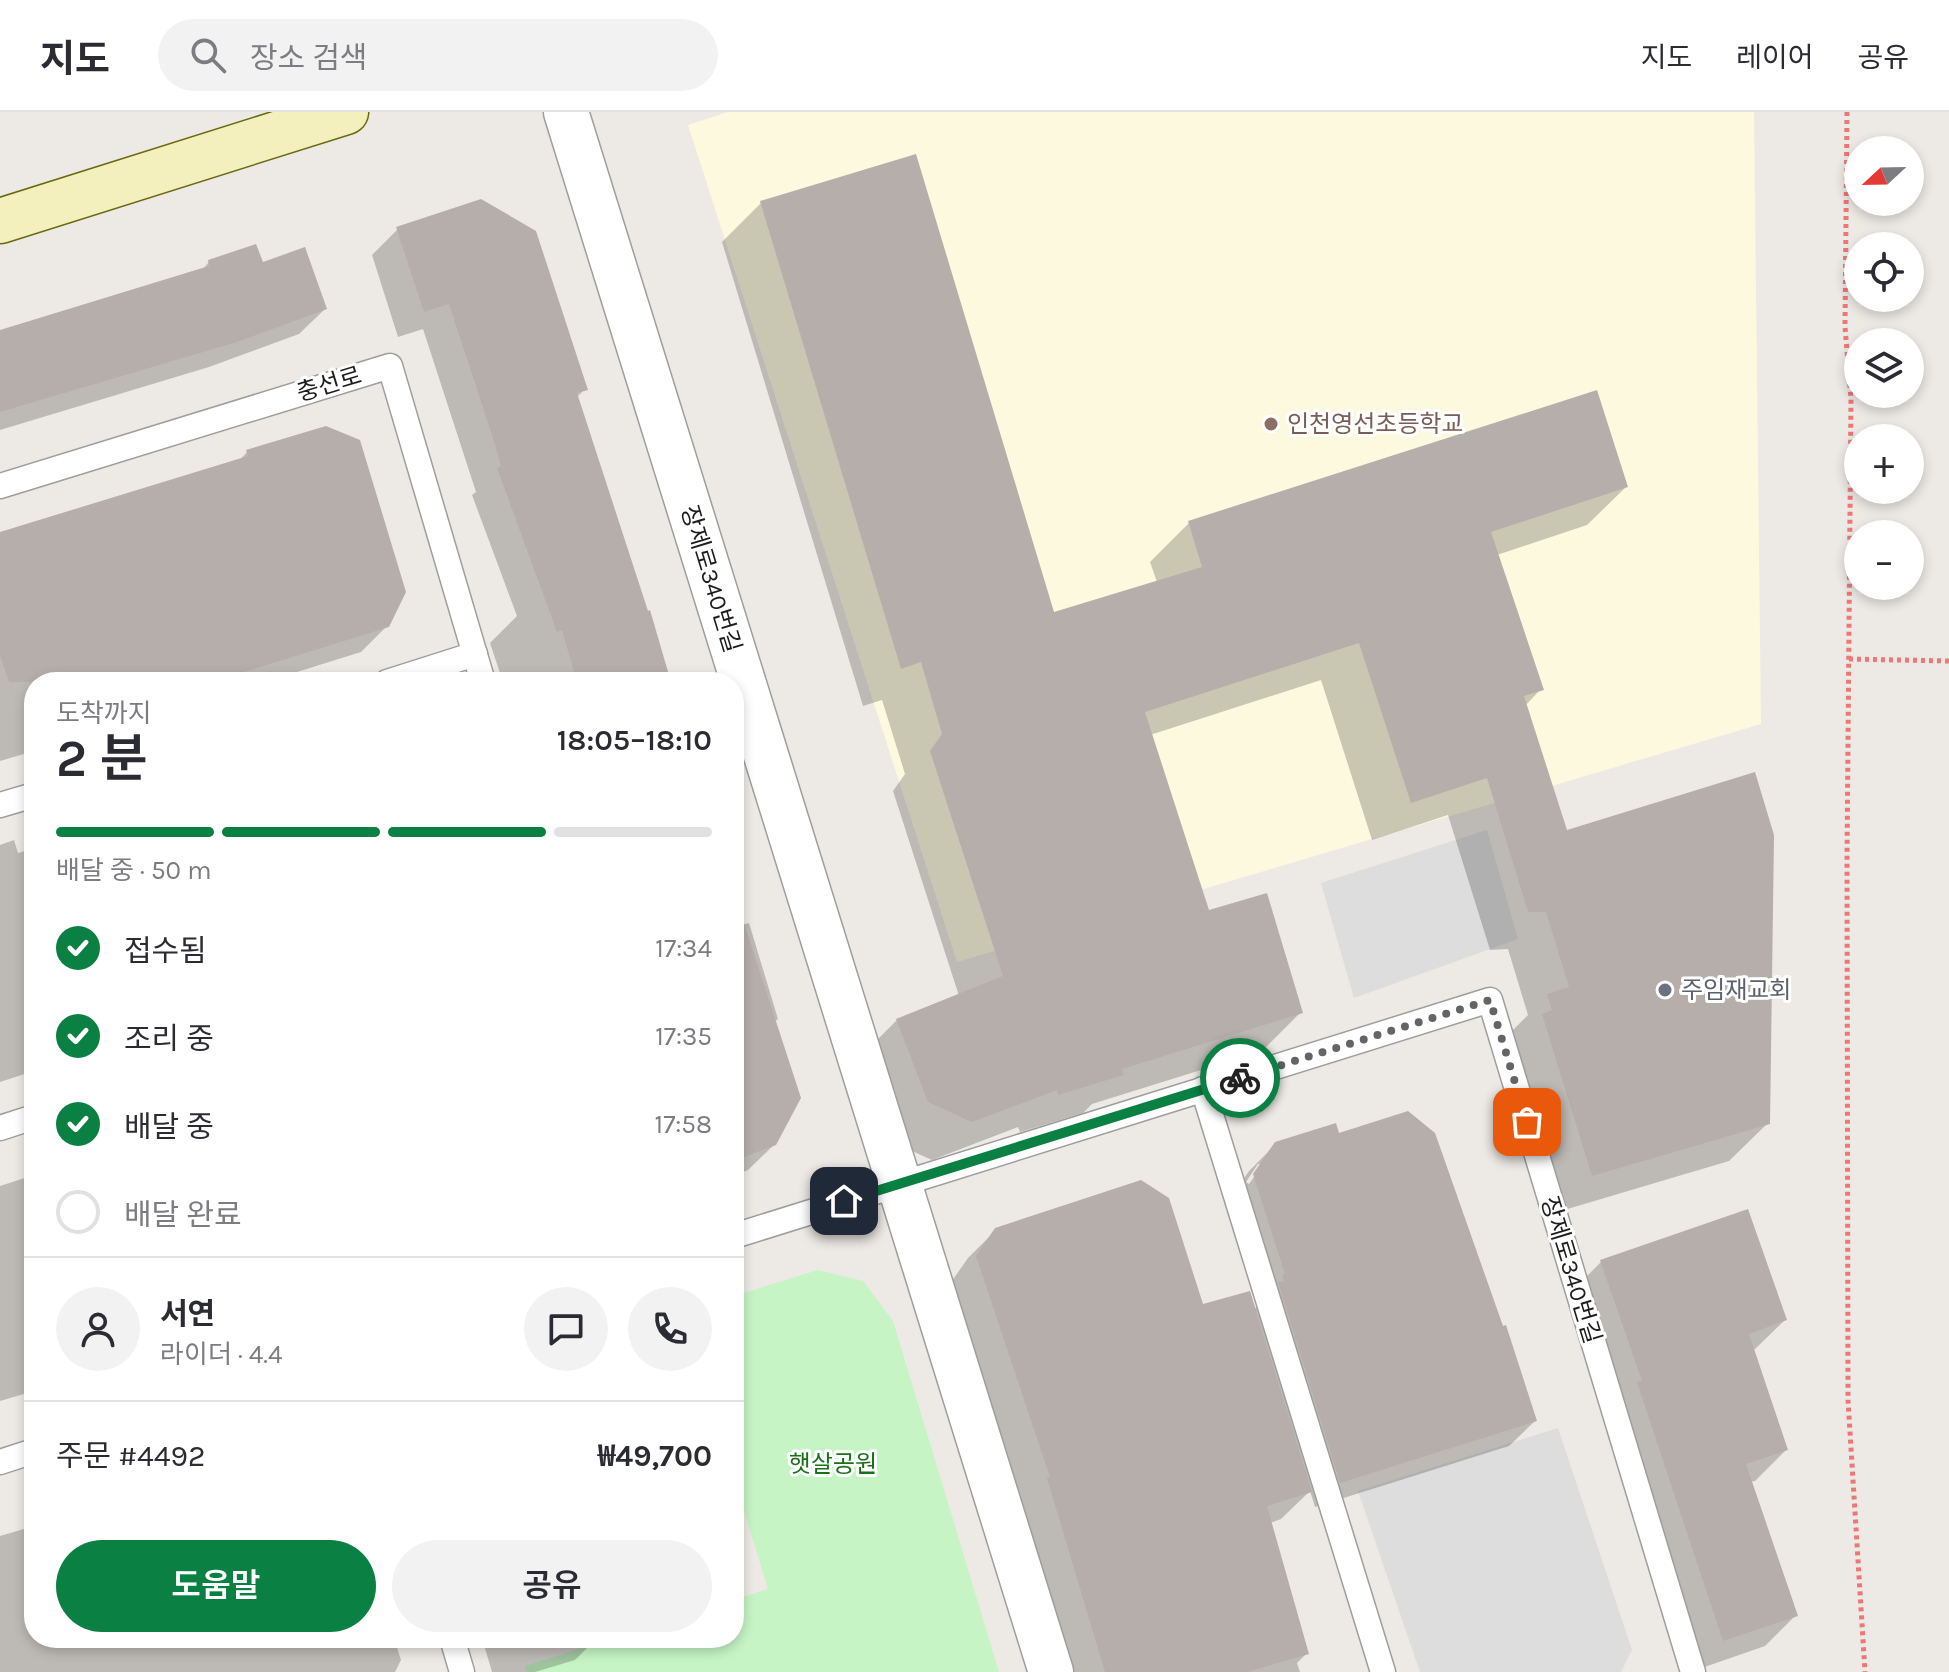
<!DOCTYPE html>
<html lang="ko">
<head>
<meta charset="utf-8">
<style>
  body { margin:0; font-family:Karla,"Noto Sans KR",sans-serif; background:#f2f2f3; color:#2b2b33; height:100vh; display:flex; flex-direction:column; font-size:30px; white-space:nowrap }
  * { box-sizing:border-box; margin:0 }
  p { font-size:26px; color:#7c7c81 }
  .icon { flex:none; width:44px; height:44px; fill:none; stroke:currentColor; stroke-width:2; stroke-linecap:round; stroke-linejoin:round }
  .map { position:relative; flex:1; overflow:hidden }
  .side { position:absolute; left:24px; top:560px; width:720px; height:976px; display:flex; flex-direction:column; background:#fff; border-radius:32px; box-shadow:0 4px 12px #0003 }
  .side>* { flex:none }
  .needle { width:52px; rotate:248deg }
  .tools { position:absolute; left:1844px; top:24px; display:grid; gap:16px }
  .tools a { display:grid; place-items:center; width:80px; height:80px; border-radius:50%; background:#fff; box-shadow:0 4px 12px #0003; font-size:40px }
  .pin { position:absolute; display:grid; place-items:center; width:68px; height:68px; color:#fff; margin:-34px; border-radius:16px; box-shadow:0 4px 12px #0006 }
  .courier { position:absolute; display:grid; place-items:center; width:80px; height:80px; margin:-40px; border:6px solid #0b8043; border-radius:50%; background:#fff; color:#222; box-shadow:0 2px 10px #0007 }
  .headline em { font-style:normal; font-weight:600 }
  .headline div { display:flex; flex-direction:column-reverse }
  .headline { display:flex; align-items:center; justify-content:space-between; height:136px; padding:0 32px }
  h1 { font-size:52px; font-weight:600; line-height:60px }
  .bar { display:grid; grid-template-columns:repeat(4,1fr); gap:12px 8px; align-content:center; height:96px; padding:0 32px }
  .bar i { height:10px; border-radius:6px; background:#e1e1e2 }
  .bar .active { background:#0b8043 }
  .bar p { grid-column:span 4 }
  .line { display:flex; align-items:center; gap:20px; padding:0 32px; border-top:2px solid #e1e1e2 }
  .line div { flex:1 }
  .round { display:grid; place-items:center; flex:none; width:84px; height:84px; border-radius:42px; background:#f2f2f3 }
  ol { padding:0 32px; list-style:none }
  li { display:flex; align-items:center; gap:24px; height:88px }
  li p { margin-inline-start:auto }
  li .icon { padding:8px; border-radius:50%; background:#0b8043; color:#fff; stroke-width:4 }
  li:last-child { color:#7c7c81 }
  li i { width:44px; height:44px; border:4px solid #e1e1e2; border-radius:50% }
  .cta { display:flex; gap:16px; margin-top:auto; padding:16px 32px }
  .cta a { flex:1; height:92px; border-radius:48px; background:#0b8043; color:#fff; font-size:32px; font-weight:600; line-height:92px; text-align:center }
  .cta a+a { background:#f2f2f3; color:#2b2b33 }
  header { display:flex; align-items:center; gap:48px; box-sizing:border-box; height:112px; padding:0 40px; background:#fff; border-bottom:2px solid #e1e1e2 }
  header strong { font-size:38px }
  nav { display:flex; gap:44px; margin-inline-start:auto; font-size:28px }
  .search { width:560px; height:72px; background:#f2f2f3; display:flex; align-items:center; gap:20px; box-sizing:border-box; padding:0 28px; border-radius:44px; color:#7c7c81; font-size:30px }
  .map>svg:first-child { display:block }
  .education { fill:#fcf9df }
  .park { fill:#c6f4c5 }
  .parking { fill:#ddd }
  .shadow { fill:#0003; fill-rule:evenodd }
  .building { fill:#b6aeaa }
  .lines { fill:none; stroke-linecap:round; stroke-linejoin:round }
  .lane-casing { stroke:#9e9e9e; stroke-width:27 }
  .street-casing { stroke:#9e9e9e; stroke-width:47 }
  .secondary-casing { stroke:#69690f; stroke-width:47 }
  .path { stroke:#ec7777; stroke-width:5; stroke-dasharray:4 4; stroke-linecap:butt }
  .lane { stroke:#fff; stroke-width:24 }
  .street { stroke:#fff; stroke-width:44 }
  .secondary { stroke:#f3f0bd; stroke-width:44 }
  .done { stroke:#666463; stroke-width:8; stroke-dasharray:0 14.4 }
  .route { stroke:#0b8043; stroke-width:10 }
  .education-dot { fill:#8d6e63; stroke:#fff; stroke-width:3 }
  .worship-dot { fill:#6b7280; stroke:#fff; stroke-width:3 }
  .labels { text-anchor:middle; dominant-baseline:central; stroke-width:6; stroke-linejoin:round; paint-order:stroke }
  .street-label { font-size:24px; fill:#1d1d1d; stroke:#fff }
  .education-label { font-size:24px; fill:#785e54; stroke:#fff; text-anchor:start }
  .worship-label { font-size:24px; fill:#5b616d; stroke:#fff; text-anchor:start }
  .park-label { font-size:24px; fill:#187116; stroke:#fff }
</style>
</head>
<body>
<header>
<strong>지도</strong>
<div class="search"><svg class="icon" aria-label="search" viewBox="0 0 24 24"><circle cx="10" cy="10" r="6"/><path d="M15 15l6 6"/></svg>장소 검색</div>
<nav><a>지도</a><a>레이어</a><a>공유</a></nav>
</header>
<div class="map">
<svg width="1949" height="1560" viewBox="0 0 1949 1560">
  <rect width="100%" height="100%" fill="#ede9e4"/>
  <!-- education -->
  <polygon class="education" points="728,0 1754,0 1761,612 957,850 688,13"/>
  <!-- park -->
  <polygon class="park" points="818,1158 863,1169 893,1209 999,1560 527,1560 525,1554 613,1526 734,1526 734,1488 768,1477 734,1366 734,1184"/>
  <!-- parking -->
  <g class="parking">
    <polygon points="1487,718 1518,827 1354,886 1321,771"/>
    <polygon points="1558,1316 1632,1538 1621,1560 1420,1560 1358,1379"/>
  </g>
  <!-- shadow -->
  <g class="shadow">
    <polygon points="761,91 1053,502 1157,470 1150,450 1189,411 1626,375 1587,413 1497,443 1541,577 1525,594 1566,720 1768,1011 1729,1049 1554,1101 1509,922 1528,903 1508,837 1490,838 1448,703 1372,728 1321,568 1150,623 1208,800 1300,901 1262,939 1092,992 1083,1001 1020,1020 1018,1015 932,1048 890,1029 858,947 897,908 959,884 893,679 905,662 882,588 863,594 722,130"/>
    <polygon points="398,117 585,277 576,286 670,570 503,570 490,531 517,504 472,383 476,380 423,217 398,225 372,143"/>
    <polygon points="209,150 261,152 325,197 299,222 209,255 0,318 0,219 202,158"/>
    <polygon points="247,340 387,514 361,540 265,570 34,570 34,639 0,649 0,422 239,349"/>
    <polygon points="14,728 18,741 34,736 34,959 0,970 0,733"/>
    <polygon points="734,788 742,813 749,811 778,907 774,910 775,1032 748,1058 734,1064"/>
    <path d="M1338,1024l197,285 -26,25 -194,61 -5,-16 -29,28 -11,4 37,130 -10,10 3,9h-231l-49,-164 2,-3 -73,-220 19,-27 28,-28 205,77 52,3 5,-4 -30,-104 21,-31 27,-27zM1258,1052h5l-14,20 -3,-2z"/>
    <polygon points="34,1063 34,1279 0,1289 0,1074"/>
    <polygon points="1601,1150 1785,1208 1754,1238 1786,1338 1755,1369 1750,1370 1796,1503 1765,1534 1693,1559 1570,1181"/>
    <polygon points="734,1398 739,1415 734,1421"/>
    <polygon points="34,1414 34,1526 394,1526 401,1548 395,1560 0,1560 0,1424"/>
    <polygon points="482,1526 597,1526 575,1548 535,1560 492,1560"/>
  </g>
  <!-- building -->
  <g class="building">
    <polygon points="916,42 1054,500 1202,455 1188,409 1597,278 1628,375 1491,420 1544,578 1524,584 1567,718 1755,660 1774,723 1770,1012 1592,1064 1542,902 1552,898 1547,882 1569,875 1546,800 1528,800 1487,666 1411,691 1359,531 1145,600 1209,798 1267,781 1303,901 1122,957 1124,963 1058,983 1057,978 972,1010 928,990 896,907 1003,864 930,639 942,622 921,550 901,557 760,89"/>
    <polygon points="481,87 536,119 588,278 577,281 648,499 650,498 671,570 577,570 562,518 557,520 497,356 501,354 493,326 449,192 424,200 396,115"/>
    <polygon points="256,132 263,150 305,135 327,197 237,230 0,300 0,218 209,154 208,148"/>
    <polygon points="326,314 360,328 406,480 389,515 212,570 9,570 0,543 0,420 248,344 246,338"/>
    <polygon points="743,808 801,986 776,1033 734,1049 734,809"/>
    <polygon points="1408,999 1435,1021 1503,1214 1506,1213 1537,1309 1340,1371 1278,1170 1284,1169 1282,1163 1285,1162 1253,1062 1275,1030 1336,1011 1339,1021"/>
    <polygon points="1141,1068 1169,1086 1203,1192 1250,1179 1312,1380 1267,1394 1309,1542 1247,1560 1105,1560 1047,1366 1050,1365 976,1144 995,1116"/>
    <polygon points="1748,1097 1787,1208 1749,1222 1788,1338 1746,1352 1798,1504 1723,1529 1637,1270 1642,1269 1600,1148"/>
  </g>
  <g class="lines">
    <!-- lane casing -->
    <g class="lane-casing">
      <g id="lane">
        <polyline points="0,374 390,254 483,570"/>
        <polyline points="387,570 475,542"/>
        <polyline points="0,693 34,683"/>
        <polyline points="1203,977 1383,1560"/>
        <polyline points="0,1016 34,1005"/>
        <polyline points="734,1124 1490,888 1693,1560"/>
        <polyline points="0,1350 34,1339"/>
        <polyline points="452,1526 462,1560"/>
      </g>
    </g>
    <!-- street casing -->
    <g class="street-casing">
      <polyline id="street" points="566,0 1051,1560"/>
    </g>
    <!-- secondary casing -->
    <g class="secondary-casing">
      <polyline id="secondary" points="0,109 346,0"/>
    </g>
    <!-- path -->
    <g class="path">
      <polyline points="1847,0 1845,215 1851,287 1847,748 1848,1288 1865,1560"/>
      <polyline points="1849,547 1949,549"/>
    </g>
    <!-- lane -->
    <use href="#lane" class="lane"/>
    <!-- street -->
    <use href="#street" class="street"/>
    <!-- secondary -->
    <use href="#secondary" class="secondary"/>
  </g>
  <g class="lines">
    <!-- done -->
    <polyline class="done" points="1240,966 1490,888 1527,1010"/>
    <!-- route -->
    <polyline class="route" points="844,1089 1240,966"/>
  </g>
  <!-- markers -->
  <circle class="education-dot" cx="1271" cy="312" r="8"/>
  <circle class="worship-dot" cx="1665" cy="878" r="8"/>
  <g class="labels">
    <!-- street labels -->
    <g class="street-label">
      <text transform="translate(329 272) rotate(-17)">충선로</text>
      <text transform="translate(711 467) rotate(73)">장제로340번길</text>
      <text transform="translate(1571 1158) rotate(73)">장제로340번길</text>
    </g>
    <!-- education labels -->
    <g class="education-label">
      <text x="1287" y="312">인천영선초등학교</text>
    </g>
    <!-- worship labels -->
    <g class="worship-label">
      <text x="1681" y="878">주임재교회</text>
    </g>
    <!-- park labels -->
    <g class="park-label">
      <text x="833" y="1352">햇살공원</text>
    </g>
  </g>
</svg>
<div class="tools">
<a><svg class="needle" viewBox="-14 -14 28 28"><path d="M0-13l5 13h-10z" fill="#e53935"/><path d="M0 13l5-13h-10z" fill="#7c7c81"/></svg></a>
<a><svg class="icon" aria-label="locate" viewBox="0 0 24 24"><circle cx="12" cy="12" r="6"/><path d="M12 2v4M12 18v4M2 12h4M18 12h4"/></svg></a>
<a><svg class="icon" aria-label="layers" viewBox="0 0 24 24"><path d="M12 4l9 5-9 5-9-5zM3 14l9 5 9-5"/></svg></a>
<a>+</a>
<a>−</a>
</div>
<div class="pin" style="left:1527px;top:1010px;background:#ea580c"><svg class="icon" aria-label="bag" viewBox="0 0 24 24"><path d="M5 8h14l-1 12H6zM9 8a3 3 0 0 1 6 0"/></svg></div>
<div class="pin" style="left:844px;top:1089px;background:#1f2937"><svg class="icon" aria-label="home" viewBox="0 0 24 24"><path d="M3 11l9-7 9 7M6 9v11h12V9"/></svg></div>
<div class="courier" style="left:1240px;top:966px"><svg class="icon" aria-label="bike" viewBox="0 0 24 24"><circle cx="6" cy="16" r="4"/><circle cx="18" cy="16" r="4"/><path d="M6 16l4-8h5l3 8M10 8l3 8H6M13 5h3"/></svg></div>
<section class="side">
<div class="headline"><div><h1>2 분</h1><p>도착까지</p></div><em>18:05–18:10</em></div>
<div class="bar"><i class="active"></i><i class="active"></i><i class="active"></i><i></i><p>배달 중 · 50 m</p></div>
<ol>
<li><svg class="icon" aria-label="check" viewBox="0 0 24 24"><path d="M5 12l5 5 9-10"/></svg>접수됨<p>17:34</p></li>
<li><svg class="icon" aria-label="check" viewBox="0 0 24 24"><path d="M5 12l5 5 9-10"/></svg>조리 중<p>17:35</p></li>
<li><svg class="icon" aria-label="check" viewBox="0 0 24 24"><path d="M5 12l5 5 9-10"/></svg>배달 중<p>17:58</p></li>
<li><i></i>배달 완료</li>
</ol>
<div class="line" style="height:144px"><a class="round"><svg class="icon" aria-label="person" viewBox="0 0 24 24"><circle cx="12" cy="8" r="4"/><path d="M4 21q1-7 8-7t8 7"/></svg></a><div><b>서연</b><p>라이더 · 4.4</p></div><a class="round"><svg class="icon" aria-label="chat" viewBox="0 0 24 24"><path d="M4 5h16v11H9l-5 4z"/></svg></a><a class="round"><svg class="icon" aria-label="phone" viewBox="0 0 24 24"><path d="M5 4h4l2 5-3 2q2 4 5 5l2-3 5 2v4C11 20 4 13 5 4z"/></svg></a></div>
<div class="line" style="height:104px"><div>주문 #4492</div><b>₩49,700</b></div>
<div class="cta"><a>도움말</a><a>공유</a></div>
</section>
</div>
</body>
</html>
